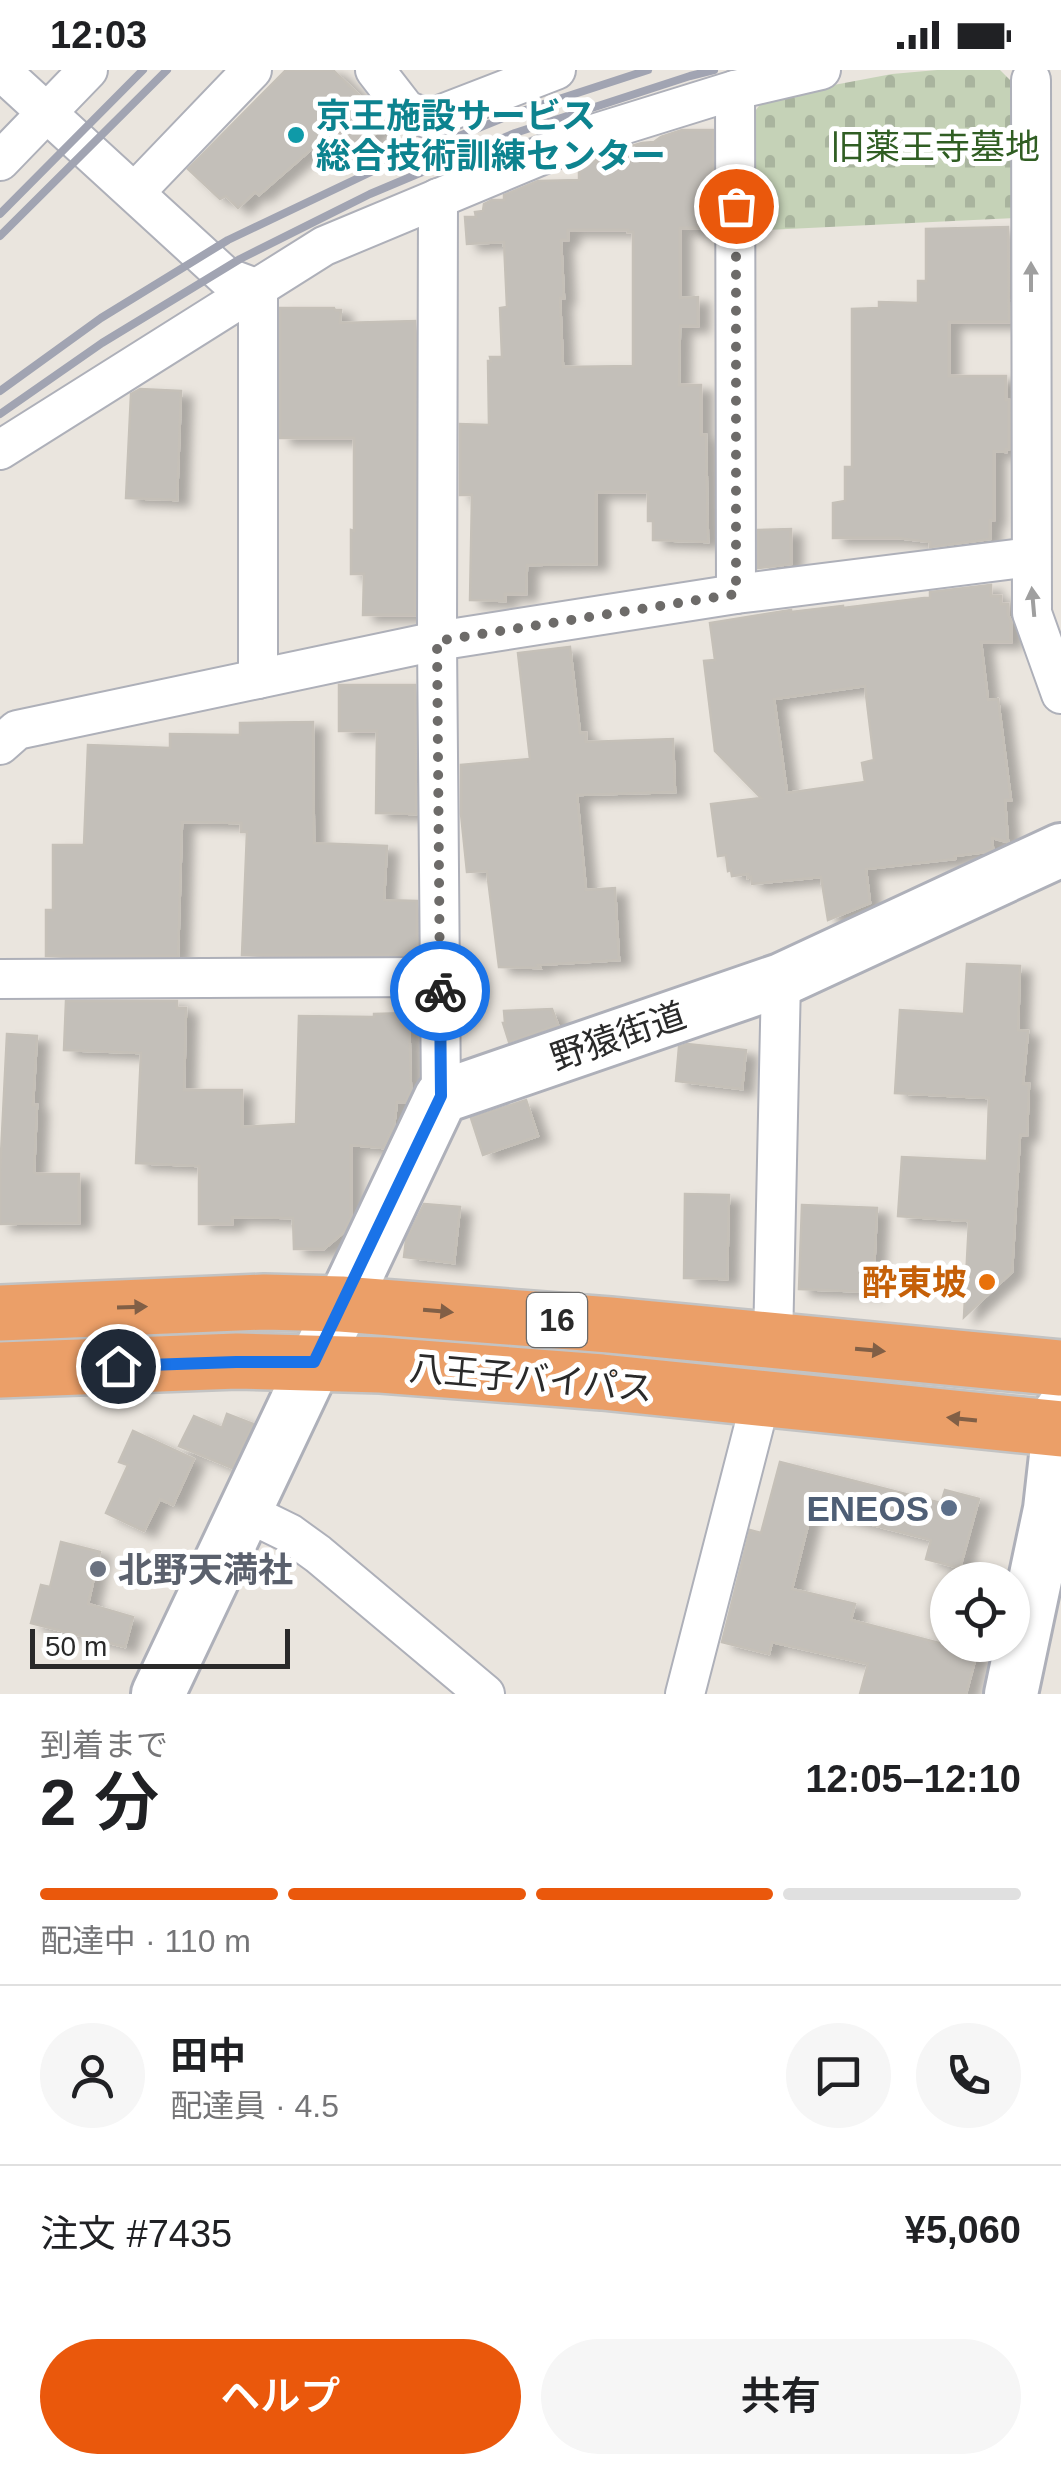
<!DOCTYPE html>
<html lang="ja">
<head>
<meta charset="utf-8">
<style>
  body { margin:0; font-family:Helvetica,"Noto Sans JP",sans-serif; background:#f6f6f6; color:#202124; height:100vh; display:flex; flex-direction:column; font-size:38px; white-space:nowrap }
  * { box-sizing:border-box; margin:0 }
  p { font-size:32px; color:#757577 }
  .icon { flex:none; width:55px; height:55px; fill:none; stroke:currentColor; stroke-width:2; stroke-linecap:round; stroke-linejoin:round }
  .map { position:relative; height:1624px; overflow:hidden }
  .drawer { display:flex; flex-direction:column; background:#fff; flex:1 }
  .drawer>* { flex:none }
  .tools { position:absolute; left:930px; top:1492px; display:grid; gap:20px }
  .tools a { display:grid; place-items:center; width:100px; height:100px; border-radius:50%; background:#fff; box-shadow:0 2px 8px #0004; font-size:50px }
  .scale { position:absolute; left:30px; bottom:25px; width:260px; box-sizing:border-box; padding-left:10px; border:5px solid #2a2a2a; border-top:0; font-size:28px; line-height:35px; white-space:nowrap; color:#2a2a2a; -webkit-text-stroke:8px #fff; paint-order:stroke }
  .pin { position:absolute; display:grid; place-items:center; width:85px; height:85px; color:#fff; margin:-42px; border:5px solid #fff; border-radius:50%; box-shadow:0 2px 10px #0007 }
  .courier { position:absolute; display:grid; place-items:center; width:100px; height:100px; margin:-50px; border:8px solid #1a73e8; border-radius:50%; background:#fff; color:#222; box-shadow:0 2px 12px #0007 }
  .overview em { font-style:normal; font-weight:600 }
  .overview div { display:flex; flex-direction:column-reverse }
  .overview { display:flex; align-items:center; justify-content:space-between; height:170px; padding:0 40px }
  h1 { font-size:65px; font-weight:600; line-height:75px }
  .bar { display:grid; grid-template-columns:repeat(4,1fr); gap:15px 10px; align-content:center; height:120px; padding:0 40px }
  .bar i { height:12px; border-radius:8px; background:#e0e0e0 }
  .bar .on { background:#ea580c }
  .bar p { grid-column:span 4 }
  .line { display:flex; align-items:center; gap:25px; padding:0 40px; border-top:2px solid #e0e0e0 }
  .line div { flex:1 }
  .round { display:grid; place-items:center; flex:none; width:105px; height:105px; border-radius:52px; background:#f6f6f6 }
  .button { display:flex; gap:20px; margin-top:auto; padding:20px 40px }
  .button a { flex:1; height:115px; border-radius:60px; background:#ea580c; color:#fff; font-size:40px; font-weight:600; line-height:115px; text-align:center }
  .button a+a { background:#f6f6f6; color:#202124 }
  .status { display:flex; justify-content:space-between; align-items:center; height:70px; padding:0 50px; background:#fff; direction:ltr }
  .status svg { height:28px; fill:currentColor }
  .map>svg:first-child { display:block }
  .cemetery { fill:url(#cemetery-stones) }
  .building { fill:#c3bfb9; stroke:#c5c0b8; stroke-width:2.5; fill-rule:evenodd; filter:url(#shadow) }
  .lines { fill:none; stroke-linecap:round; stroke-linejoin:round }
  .street-casing { stroke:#aeb0b9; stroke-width:42 }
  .secondary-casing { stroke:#aeb0b9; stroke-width:58 }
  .highway-casing { stroke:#c3c3c3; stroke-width:60 }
  .street { stroke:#fff; stroke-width:38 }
  .secondary { stroke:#fff; stroke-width:52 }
  .highway { stroke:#eb9f68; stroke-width:55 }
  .rail { stroke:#a1a4b2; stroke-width:8 }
  .oneway { fill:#9f9f9f }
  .oneway2 { fill:#815f46 }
  .done { stroke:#6d6b69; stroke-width:10; stroke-dasharray:0 18 }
  .route { stroke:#1a73e8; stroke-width:12 }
  .culture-dot { fill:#0f9aa8; stroke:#fff; stroke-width:4 }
  .food-dot { fill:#e8710a; stroke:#fff; stroke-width:4 }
  .service-dot { fill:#5c6f8a; stroke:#fff; stroke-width:4 }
  .worship-dot { fill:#6b7280; stroke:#fff; stroke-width:4 }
  .labels { text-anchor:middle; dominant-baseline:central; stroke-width:10; stroke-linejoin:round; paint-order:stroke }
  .shield { fill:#fff; stroke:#6a6a6a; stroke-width:2.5 }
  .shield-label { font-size:32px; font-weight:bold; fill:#2a2a2a }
  .culture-label { font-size:35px; font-weight:bold; fill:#0d838f; stroke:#fff; text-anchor:start }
  .park-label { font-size:35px; fill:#305e23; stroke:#fff }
  .street-label { font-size:35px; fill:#2a2a2a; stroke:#fff }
  .food-label { font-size:35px; font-weight:bold; fill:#c56008; stroke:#fff; text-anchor:end }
  .service-label { font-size:35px; font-weight:bold; fill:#4e5e75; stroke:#fff; text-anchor:end }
  .worship-label { font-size:35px; font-weight:bold; fill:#5b616d; stroke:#fff; text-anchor:start }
</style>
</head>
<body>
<div class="status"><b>12:03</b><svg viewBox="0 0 49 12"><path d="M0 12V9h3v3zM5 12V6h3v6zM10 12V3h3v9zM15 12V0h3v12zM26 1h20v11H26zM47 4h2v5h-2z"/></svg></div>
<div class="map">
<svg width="1061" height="1624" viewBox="0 0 1061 1624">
  <defs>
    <pattern id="cemetery-stones" width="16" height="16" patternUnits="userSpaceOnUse" patternTransform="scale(2.5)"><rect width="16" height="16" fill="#c5d2b7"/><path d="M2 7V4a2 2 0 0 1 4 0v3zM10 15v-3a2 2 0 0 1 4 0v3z" fill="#a9b49e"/></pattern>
    <filter id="shadow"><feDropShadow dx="11" dy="6" stdDeviation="5" flood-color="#0004"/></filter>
  </defs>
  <rect width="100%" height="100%" fill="#eae5de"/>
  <!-- cemetery -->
  <polygon class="cemetery" points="937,0 1000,0 1015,15 1015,148 749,161 747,52 765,28 892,4"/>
  <!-- building -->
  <g class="building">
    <polygon points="286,0 333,0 387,52 352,87 347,82 333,95 315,76 259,125 255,122 238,138 226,126 220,129 188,99"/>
    <path d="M682,60h31v94h-6v4h-27v70l18,-1v29h-18l-1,59h22v50h5l2,107 -55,-2v-19h-5v-29h-52v72l-69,1 -1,29h-21v7l-35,-1 2,-105h-12v-71l29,1 -1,-64h3l-1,-4h12l-2,-49 7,-1 -3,-65 -37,2 -2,-27h11l-1,-5 8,-1 1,-7 8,-4h12v-5l34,-14 41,-1v-16l7,-3h10v-4h32v-10l14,-4 12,-1 7,-5zM568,160h60v2h5v134l-70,1 -3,-69h4l-3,-58h7z"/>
    <polygon points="1008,157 1009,252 949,252 949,306 1006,306 1006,330 1009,330 1009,379 1006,379 1006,382 994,381 994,450 990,450 990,469 930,477 930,472 898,468 833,468 833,433 845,431 845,397 852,397 852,239 879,238 879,232 918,233 918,211 926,211 926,159"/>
    <polygon points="280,238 334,238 335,240 341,240 340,253 415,251 415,545 363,545 364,504 351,504 351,460 354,461 354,368 280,368"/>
    <polygon points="140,319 181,321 177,430 126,428 131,324"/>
    <polygon points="791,459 791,494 758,498 758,460"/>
    <path d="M991,515v11h10v8h7v11l3,6v21h-30l7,58 10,-1 13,101h-6l3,42 -16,-4 1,11 -8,3 -30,4v3l-89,10 4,34 -42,17 -7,-43 -69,7 -1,-7 -3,1v-4l-16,2 -1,-6 -3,1 -2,-16 -8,1 -7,-52 50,-6 -46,-47 -11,-90 11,-1 -5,-37 81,-13v2l52,-6v2l81,-10h6v-6zM865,616l9,74 -12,3 3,19 -78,11 -13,-94z"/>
    <polygon points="570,577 580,663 586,663 586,672 673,669 675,722 577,725 586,820 615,818 619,890 538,895 540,898 499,897 487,801 467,802 461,744 461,695 530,689 518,583"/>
    <polygon points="339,615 415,615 416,744 376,743 377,661 339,661"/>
    <polygon points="313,652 314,773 387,776 384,830 417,831 417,885 242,885 247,762 241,762 241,753 182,752 178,886 46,886 46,840 53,840 53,775 84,775 88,675 170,678 170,664 240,665 240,653"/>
    <polygon points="967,894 1020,896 1018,960 1028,961 1023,1014 1029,1014 1027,1065 1020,1065 1012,1202 964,1247 969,1151 898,1146 902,1087 987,1091 989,1028 895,1023 900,940 964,944"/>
    <polygon points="66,931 177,931 177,938 186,938 184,1020 242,1020 242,1057 296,1054 299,946 374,947 374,944 409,943 411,1021 405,1032 397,1032 394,1056 383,1078 351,1075 351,1147 344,1162 324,1179 294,1179 293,1148 232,1147 232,1154 199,1154 199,1096 136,1093 141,983 64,980"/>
    <polygon points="552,939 558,955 509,972 503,953 505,953 504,941"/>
    <polygon points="7,964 37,966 33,1035 37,1035 34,1102 36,1104 79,1104 79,1153 0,1154 0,1104"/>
    <polygon points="687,974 746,980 742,1019 676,1011 679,977"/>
    <polygon points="526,1030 538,1066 483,1085 471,1048"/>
    <polygon points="685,1124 729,1125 727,1209 684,1208"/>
    <polygon points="424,1134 460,1137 454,1193 404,1187 406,1170"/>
    <polygon points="802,1135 877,1138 873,1222 799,1219"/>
    <polygon points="227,1344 253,1354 232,1398 179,1376 194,1346 222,1358"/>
    <polygon points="133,1361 194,1389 173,1435 160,1429 144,1461 106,1443 128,1395 119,1392"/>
    <polygon points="780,1392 941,1433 945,1420 979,1429 960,1498 926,1489 931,1470 812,1439 792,1519 855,1534 851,1550 977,1583 966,1624 860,1624 868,1594 772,1572 769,1584 722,1572 750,1460 761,1463"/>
    <polygon points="61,1472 100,1482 88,1534 133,1547 125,1577 31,1553 41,1515 50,1517"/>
  </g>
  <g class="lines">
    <!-- street casing -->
    <g class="street-casing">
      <g id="street">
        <polyline points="0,0 226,207 258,219 258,609"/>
        <polyline points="375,0 406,40 429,49 556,0"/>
        <polyline points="1031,10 1032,543 1061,624"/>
        <polyline points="735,20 736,524"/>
        <polyline points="0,91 88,0"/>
        <polyline points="135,122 252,0"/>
        <polyline points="438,128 437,571 441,1027"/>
        <polyline points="0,380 324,176 590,65 735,20 821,0"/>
        <polyline points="0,675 17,660 437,571 736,524 1031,487"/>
        <polyline points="0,909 440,907"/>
        <polyline points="773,1272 781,910"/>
        <polyline points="244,1441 289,1463 318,1484 485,1624"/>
        <polyline points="685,1624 761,1329"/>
      </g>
    </g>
    <!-- secondary casing -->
    <g class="secondary-casing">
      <g id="secondary">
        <polyline points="158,1624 441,1027 781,910 1061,780"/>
        <polyline points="1011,1624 1050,1439 1061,1341"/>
      </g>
    </g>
    <!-- highway casing -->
    <g class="highway-casing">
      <g id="highway">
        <polyline points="0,1243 264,1232 341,1234 610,1255 1061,1298"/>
        <polyline points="0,1300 237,1291 381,1295 602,1312 1061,1359"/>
      </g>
    </g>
    <!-- street -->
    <use href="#street" class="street"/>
    <!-- secondary -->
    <use href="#secondary" class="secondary"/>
    <!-- highway -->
    <use href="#highway" class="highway"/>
    <!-- rail -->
    <g class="rail">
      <polyline points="0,144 143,0"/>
      <polyline points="0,166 167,0"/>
      <polyline points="0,321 101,248 228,170 373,101 513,44 648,0"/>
      <polyline points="0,344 102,273 240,189 370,124 515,63 690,6 714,0"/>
    </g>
  </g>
  <!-- one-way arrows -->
  <defs><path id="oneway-solid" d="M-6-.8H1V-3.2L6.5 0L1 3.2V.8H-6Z" transform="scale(2.5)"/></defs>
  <g class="oneway">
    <use href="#oneway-solid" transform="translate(1031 207) rotate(-90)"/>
    <use href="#oneway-solid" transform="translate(1033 532) rotate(-95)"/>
  </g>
  <g class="oneway2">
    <use href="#oneway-solid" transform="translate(132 1237) rotate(-2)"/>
    <use href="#oneway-solid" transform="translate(438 1241) rotate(5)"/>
    <use href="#oneway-solid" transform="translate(870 1280) rotate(5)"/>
    <use href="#oneway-solid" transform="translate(962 1349) rotate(-174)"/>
  </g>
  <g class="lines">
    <!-- done -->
    <polyline class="done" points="440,921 437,571 736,524 736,136"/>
    <!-- route -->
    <polyline class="route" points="118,1296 236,1292 314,1292 441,1026 440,921"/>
  </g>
  <!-- markers -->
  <circle class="culture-dot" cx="296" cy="65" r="10"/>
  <circle class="food-dot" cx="987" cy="1212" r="10"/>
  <circle class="service-dot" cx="949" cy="1438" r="10"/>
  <circle class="worship-dot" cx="98" cy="1499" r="10"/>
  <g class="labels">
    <!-- shield labels -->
    <rect class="shield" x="527" y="1223" width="60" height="54" rx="8"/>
    <g class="shield-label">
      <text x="557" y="1250">16</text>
    </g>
    <!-- culture labels -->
    <g class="culture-label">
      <text x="316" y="45">京王施設サービス<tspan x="316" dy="40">総合技術訓練センター</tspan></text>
    </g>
    <!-- park labels -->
    <g class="park-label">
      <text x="935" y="76">旧薬王寺墓地</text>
    </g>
    <!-- street labels -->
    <g class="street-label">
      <text transform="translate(618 966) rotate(-19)">野猿街道</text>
      <text transform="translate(531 1308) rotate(5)">八王子バイパス</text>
    </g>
    <!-- food labels -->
    <g class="food-label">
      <text x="967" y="1212">酔東坡</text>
    </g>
    <!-- service labels -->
    <g class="service-label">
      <text x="929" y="1438">ENEOS</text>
    </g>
    <!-- worship labels -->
    <g class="worship-label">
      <text x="118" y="1499">北野天満社</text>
    </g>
  </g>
</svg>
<div class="tools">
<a><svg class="icon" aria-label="locate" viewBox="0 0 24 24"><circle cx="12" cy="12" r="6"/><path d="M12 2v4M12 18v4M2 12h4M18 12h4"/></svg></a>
</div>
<div class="scale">50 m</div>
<div class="pin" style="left:736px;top:136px;background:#ea580c"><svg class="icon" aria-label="bag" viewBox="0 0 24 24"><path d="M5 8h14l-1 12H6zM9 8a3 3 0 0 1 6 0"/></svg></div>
<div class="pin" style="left:118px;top:1296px;background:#1f2937"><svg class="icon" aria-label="home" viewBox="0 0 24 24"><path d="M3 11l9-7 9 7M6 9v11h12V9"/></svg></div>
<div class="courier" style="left:440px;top:921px"><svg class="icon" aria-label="bike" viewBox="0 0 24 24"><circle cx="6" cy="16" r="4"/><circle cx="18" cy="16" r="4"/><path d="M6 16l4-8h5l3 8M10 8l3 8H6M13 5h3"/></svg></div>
</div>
<section class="drawer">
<div class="overview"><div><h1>2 分</h1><p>到着まで</p></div><em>12:05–12:10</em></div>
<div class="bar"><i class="on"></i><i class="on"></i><i class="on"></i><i></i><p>配達中 · 110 m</p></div>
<div class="line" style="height:180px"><a class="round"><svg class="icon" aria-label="person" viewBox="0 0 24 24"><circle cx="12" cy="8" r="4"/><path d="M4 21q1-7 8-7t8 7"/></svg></a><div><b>田中</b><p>配達員 · 4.5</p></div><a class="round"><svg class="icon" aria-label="chat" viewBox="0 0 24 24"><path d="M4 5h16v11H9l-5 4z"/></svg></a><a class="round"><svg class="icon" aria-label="phone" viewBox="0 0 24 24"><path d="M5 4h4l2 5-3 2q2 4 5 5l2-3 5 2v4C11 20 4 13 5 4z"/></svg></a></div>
<div class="line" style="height:130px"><div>注文 #7435</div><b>¥5,060</b></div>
<div class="button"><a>ヘルプ</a><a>共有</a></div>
</section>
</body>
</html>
